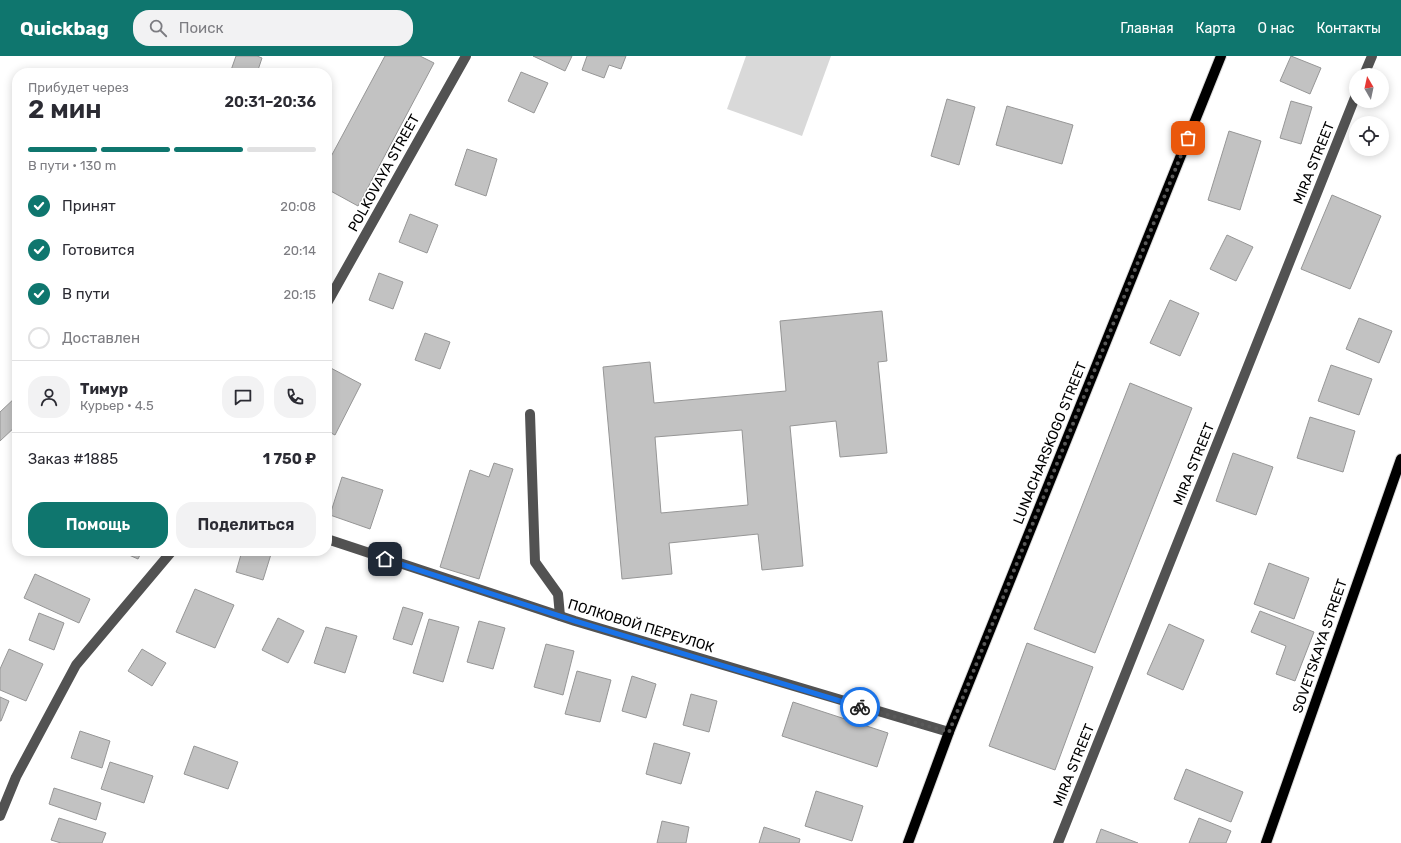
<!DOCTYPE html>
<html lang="ru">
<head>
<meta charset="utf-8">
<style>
  body { margin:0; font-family:Rubik,sans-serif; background:#f2f2f3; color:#2b2b33; height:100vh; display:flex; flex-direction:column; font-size:15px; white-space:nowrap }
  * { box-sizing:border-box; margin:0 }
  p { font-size:13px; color:#7c7c81 }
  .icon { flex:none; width:22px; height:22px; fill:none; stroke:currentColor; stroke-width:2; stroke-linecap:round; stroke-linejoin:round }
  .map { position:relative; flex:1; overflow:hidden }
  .side { position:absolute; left:12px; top:12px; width:320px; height:488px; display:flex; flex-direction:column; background:#fff; border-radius:16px; box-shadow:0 2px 10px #0003 }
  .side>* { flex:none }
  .needle { width:26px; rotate:351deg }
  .controls { position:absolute; left:1349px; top:12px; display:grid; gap:8px }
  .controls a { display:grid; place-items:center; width:40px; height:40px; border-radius:50%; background:#fff; box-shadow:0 2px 10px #0003; font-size:20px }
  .pin { position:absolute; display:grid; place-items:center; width:34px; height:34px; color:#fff; margin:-17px; border-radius:8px; box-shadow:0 2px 6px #0006 }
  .courier { position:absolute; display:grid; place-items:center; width:40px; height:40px; margin:-20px; border:3px solid #1a73e8; border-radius:50%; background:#fff; color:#222; box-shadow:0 1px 5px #0007 }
  .head em { font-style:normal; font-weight:600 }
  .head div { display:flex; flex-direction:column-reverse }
  .head { display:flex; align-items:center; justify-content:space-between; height:68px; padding:0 16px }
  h1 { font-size:26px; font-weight:600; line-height:30px }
  .bar { display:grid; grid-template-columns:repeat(4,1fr); gap:6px 4px; align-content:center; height:48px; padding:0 16px }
  .bar i { height:5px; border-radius:3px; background:#e1e1e2 }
  .bar .active { background:#0f766e }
  .bar p { grid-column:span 4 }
  .line { display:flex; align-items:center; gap:10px; padding:0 16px; border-top:1px solid #e1e1e2 }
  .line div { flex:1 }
  .round { display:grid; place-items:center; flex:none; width:42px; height:42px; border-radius:16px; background:#f2f2f3 }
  ol { padding:0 16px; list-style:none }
  li { display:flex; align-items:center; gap:12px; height:44px }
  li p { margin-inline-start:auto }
  li .icon { padding:4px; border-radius:50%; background:#0f766e; color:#fff; stroke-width:4 }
  li:last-child { color:#7c7c81 }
  li i { width:22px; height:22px; border:2px solid #e1e1e2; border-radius:50% }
  .cta { display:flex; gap:8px; margin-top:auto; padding:8px 16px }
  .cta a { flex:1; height:46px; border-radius:16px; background:#0f766e; color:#fff; font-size:16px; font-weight:600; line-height:46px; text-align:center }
  .cta a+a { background:#f2f2f3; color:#2b2b33 }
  header { display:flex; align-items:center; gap:24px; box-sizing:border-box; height:56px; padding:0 20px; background:#0f766e; color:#fff }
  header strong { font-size:19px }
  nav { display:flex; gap:22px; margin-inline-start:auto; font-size:14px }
  .search { width:280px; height:36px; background:#f2f2f3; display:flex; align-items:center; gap:10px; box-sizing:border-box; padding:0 14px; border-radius:16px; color:#7c7c81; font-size:15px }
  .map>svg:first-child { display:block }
  .green { fill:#d9d9d9 }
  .building { fill:#c2c2c2; stroke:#969696; fill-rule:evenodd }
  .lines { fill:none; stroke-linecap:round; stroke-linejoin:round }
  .major-casing { stroke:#dbdbdb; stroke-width:12 }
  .minor { stroke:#525252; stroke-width:10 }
  .major { stroke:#000; stroke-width:10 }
  .done { stroke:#595959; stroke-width:4; stroke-dasharray:0 7.2 }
  .route { stroke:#1a73e8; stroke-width:5 }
  .labels { text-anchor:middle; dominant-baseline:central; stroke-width:3.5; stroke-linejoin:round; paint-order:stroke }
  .street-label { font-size:14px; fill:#000; stroke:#fff }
</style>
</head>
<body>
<header>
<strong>Quickbag</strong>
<div class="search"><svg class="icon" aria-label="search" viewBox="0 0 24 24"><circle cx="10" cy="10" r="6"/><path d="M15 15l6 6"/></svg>Поиск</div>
<nav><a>Главная</a><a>Карта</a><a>О нас</a><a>Контакты</a></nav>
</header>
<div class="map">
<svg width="1401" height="787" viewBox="0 0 1401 787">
  <rect width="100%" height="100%" fill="#fff"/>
  <!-- green -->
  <polygon class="green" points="746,0 831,0 802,80 727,53"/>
  <!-- building -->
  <g class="building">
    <polygon points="236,0 257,0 262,2 257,17 230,17"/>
    <polygon points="385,0 420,0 434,7 358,150 327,133 327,108"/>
    <polygon points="533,0 572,0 565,15"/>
    <polygon points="587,0 626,0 621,13 609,9 604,22 582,14"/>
    <polygon points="1291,0 1321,12 1310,38 1280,25"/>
    <polygon points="521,16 548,27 534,57 508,45"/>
    <polygon points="947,43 975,51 959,109 931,100"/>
    <polygon points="1291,45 1312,51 1301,88 1280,82"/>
    <polygon points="1007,50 1073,69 1062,108 996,89"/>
    <polygon points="1229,75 1261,85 1240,154 1208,144"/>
    <polygon points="467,93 497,103 486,140 455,129"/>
    <polygon points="1332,139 1381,160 1350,233 1301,213"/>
    <polygon points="410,158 438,169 427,197 399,186"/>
    <polygon points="1227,179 1253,191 1236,225 1210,213"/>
    <polygon points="379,217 403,226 393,253 369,244"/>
    <polygon points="1170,244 1199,257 1180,300 1150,287"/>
    <path d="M882,255l5,50 -9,1 9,91 -47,4 -4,-36 -46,5 13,140 -41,4 -4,-36 -89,9 3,31 -50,5 -19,-212 47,-5 4,41 132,-12 -6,-70zM742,374l6,75 -87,8 -6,-76z"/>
    <polygon points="1359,262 1392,275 1379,307 1346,293"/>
    <polygon points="425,277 450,286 440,313 415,304"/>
    <polygon points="1331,309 1372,323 1359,359 1318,345"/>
    <polygon points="327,310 361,328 335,379 327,375"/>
    <polygon points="1130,327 1192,352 1095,597 1034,573"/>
    <polygon points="17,340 17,369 0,385 0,356"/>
    <polygon points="1310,361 1355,375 1343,416 1297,402"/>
    <polygon points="1233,397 1273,411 1256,459 1216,445"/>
    <polygon points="494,407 513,413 479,523 440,511 470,414 489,421"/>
    <polygon points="342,421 383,434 370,473 330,459"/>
    <polygon points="120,495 142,495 138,503"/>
    <polygon points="242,495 272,495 263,524 236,516"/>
    <polygon points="1269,507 1309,522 1294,563 1254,548"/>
    <polygon points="35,518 90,543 79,567 24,542"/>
    <polygon points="195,533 234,549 215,592 176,576"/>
    <polygon points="403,551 423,557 412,589 393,583"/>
    <polygon points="1260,555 1314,576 1295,625 1276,618 1286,590 1251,576"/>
    <polygon points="39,557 64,567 54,594 29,584"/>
    <polygon points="278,562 304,575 288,607 262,594"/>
    <polygon points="429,563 459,571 443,626 413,617"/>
    <polygon points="479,565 505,572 493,613 467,606"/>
    <polygon points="1169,568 1204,584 1183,634 1147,618"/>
    <polygon points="326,571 357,580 345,617 314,607"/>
    <polygon points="1027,587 1093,611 1055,714 989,690"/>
    <polygon points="546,588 574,595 563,639 534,631"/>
    <polygon points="9,593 43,608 26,645 0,634 0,613"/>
    <polygon points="142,593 166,607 152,630 128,615"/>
    <polygon points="577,615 611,624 600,666 565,658"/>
    <polygon points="632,620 656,628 646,662 622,655"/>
    <polygon points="691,638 717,645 709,676 683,669"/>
    <polygon points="0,641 9,645 1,665 0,665"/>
    <polygon points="793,646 888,677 877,711 782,680"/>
    <polygon points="80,675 110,685 102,712 71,702"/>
    <polygon points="654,687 690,697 681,728 646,718"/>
    <polygon points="194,690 238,706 228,733 184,718"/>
    <polygon points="110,706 153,720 144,747 101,733"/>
    <polygon points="1186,713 1243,736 1231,766 1174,743"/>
    <polygon points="54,732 101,747 96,764 49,748"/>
    <polygon points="816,735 863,750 852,785 805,770"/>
    <polygon points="59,762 106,777 102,787 61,787 51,784"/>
    <polygon points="1199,762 1231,775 1226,787 1189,787"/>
    <polygon points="662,765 689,771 686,787 657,787"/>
    <polygon points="764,771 800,783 799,787 759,787"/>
    <polygon points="1101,773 1138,787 1096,787"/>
  </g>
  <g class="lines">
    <!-- major casing -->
    <g class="major-casing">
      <g id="major">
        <polyline points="908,787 949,676 1221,0"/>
        <polyline points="1266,787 1401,403"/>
      </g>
    </g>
    <!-- minor -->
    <g class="minor">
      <polyline points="1364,19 1372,0"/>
      <polyline points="327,247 466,0"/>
      <polyline points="530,358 535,506 558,538 560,560"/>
      <polyline points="327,483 575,565 949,676"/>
      <polyline points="0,760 16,721 76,609 172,495"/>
      <polyline points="1058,787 1356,39"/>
    </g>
    <!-- major -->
    <use href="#major" class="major"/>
  </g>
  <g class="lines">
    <!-- done -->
    <polyline class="done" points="860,651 949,676 1188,82"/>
    <!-- route -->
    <polyline class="route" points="385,503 575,565 860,651"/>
  </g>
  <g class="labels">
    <!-- street labels -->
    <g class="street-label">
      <text transform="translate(1314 107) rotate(-68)">MIRA STREET</text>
      <text transform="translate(384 117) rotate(-61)">POLKOVAYA STREET</text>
      <text transform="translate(1050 387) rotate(-68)">LUNACHARSKOGO STREET</text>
      <text transform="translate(1194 408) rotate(-68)">MIRA STREET</text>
      <text transform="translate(641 570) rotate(17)">ПОЛКОВОЙ ПЕРЕУЛОК</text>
      <text transform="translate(1320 590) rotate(-71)">SOVETSKAYA STREET</text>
      <text transform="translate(1074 709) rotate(-68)">MIRA STREET</text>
    </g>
  </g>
</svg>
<div class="controls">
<a><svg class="needle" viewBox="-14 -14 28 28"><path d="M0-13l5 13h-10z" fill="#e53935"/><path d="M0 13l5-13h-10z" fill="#7c7c81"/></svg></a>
<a><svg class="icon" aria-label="locate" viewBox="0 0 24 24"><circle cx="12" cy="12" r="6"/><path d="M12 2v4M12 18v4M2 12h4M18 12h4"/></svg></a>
</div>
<div class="pin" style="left:1188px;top:82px;background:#ea580c"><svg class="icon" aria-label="bag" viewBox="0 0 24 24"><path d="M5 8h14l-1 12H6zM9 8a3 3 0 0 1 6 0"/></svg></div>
<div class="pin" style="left:385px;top:503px;background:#1f2937"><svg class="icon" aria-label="home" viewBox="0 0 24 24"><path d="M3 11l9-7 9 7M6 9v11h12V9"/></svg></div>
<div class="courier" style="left:860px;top:651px"><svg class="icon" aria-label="bike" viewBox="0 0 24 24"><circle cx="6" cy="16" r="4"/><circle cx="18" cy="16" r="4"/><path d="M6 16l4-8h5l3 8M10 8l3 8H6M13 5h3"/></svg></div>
<section class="side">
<div class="head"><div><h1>2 мин</h1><p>Прибудет через</p></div><em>20:31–20:36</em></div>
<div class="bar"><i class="active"></i><i class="active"></i><i class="active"></i><i></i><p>В пути · 130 m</p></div>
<ol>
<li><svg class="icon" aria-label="check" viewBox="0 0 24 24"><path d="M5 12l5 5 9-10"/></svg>Принят<p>20:08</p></li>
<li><svg class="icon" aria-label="check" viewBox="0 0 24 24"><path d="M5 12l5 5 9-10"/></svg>Готовится<p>20:14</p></li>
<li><svg class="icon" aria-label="check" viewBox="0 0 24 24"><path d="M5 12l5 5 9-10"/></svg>В пути<p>20:15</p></li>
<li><i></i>Доставлен</li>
</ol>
<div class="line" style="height:72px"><a class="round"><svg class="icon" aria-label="person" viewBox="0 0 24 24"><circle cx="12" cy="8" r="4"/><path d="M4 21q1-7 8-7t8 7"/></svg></a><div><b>Тимур</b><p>Курьер · 4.5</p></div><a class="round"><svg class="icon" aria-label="chat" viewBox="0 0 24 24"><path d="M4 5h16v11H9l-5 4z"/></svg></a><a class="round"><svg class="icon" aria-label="phone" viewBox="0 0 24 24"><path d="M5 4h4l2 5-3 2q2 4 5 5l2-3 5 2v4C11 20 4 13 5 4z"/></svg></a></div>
<div class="line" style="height:52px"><div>Заказ #1885</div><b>1 750 ₽</b></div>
<div class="cta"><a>Помощь</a><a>Поделиться</a></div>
</section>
</div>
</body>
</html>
